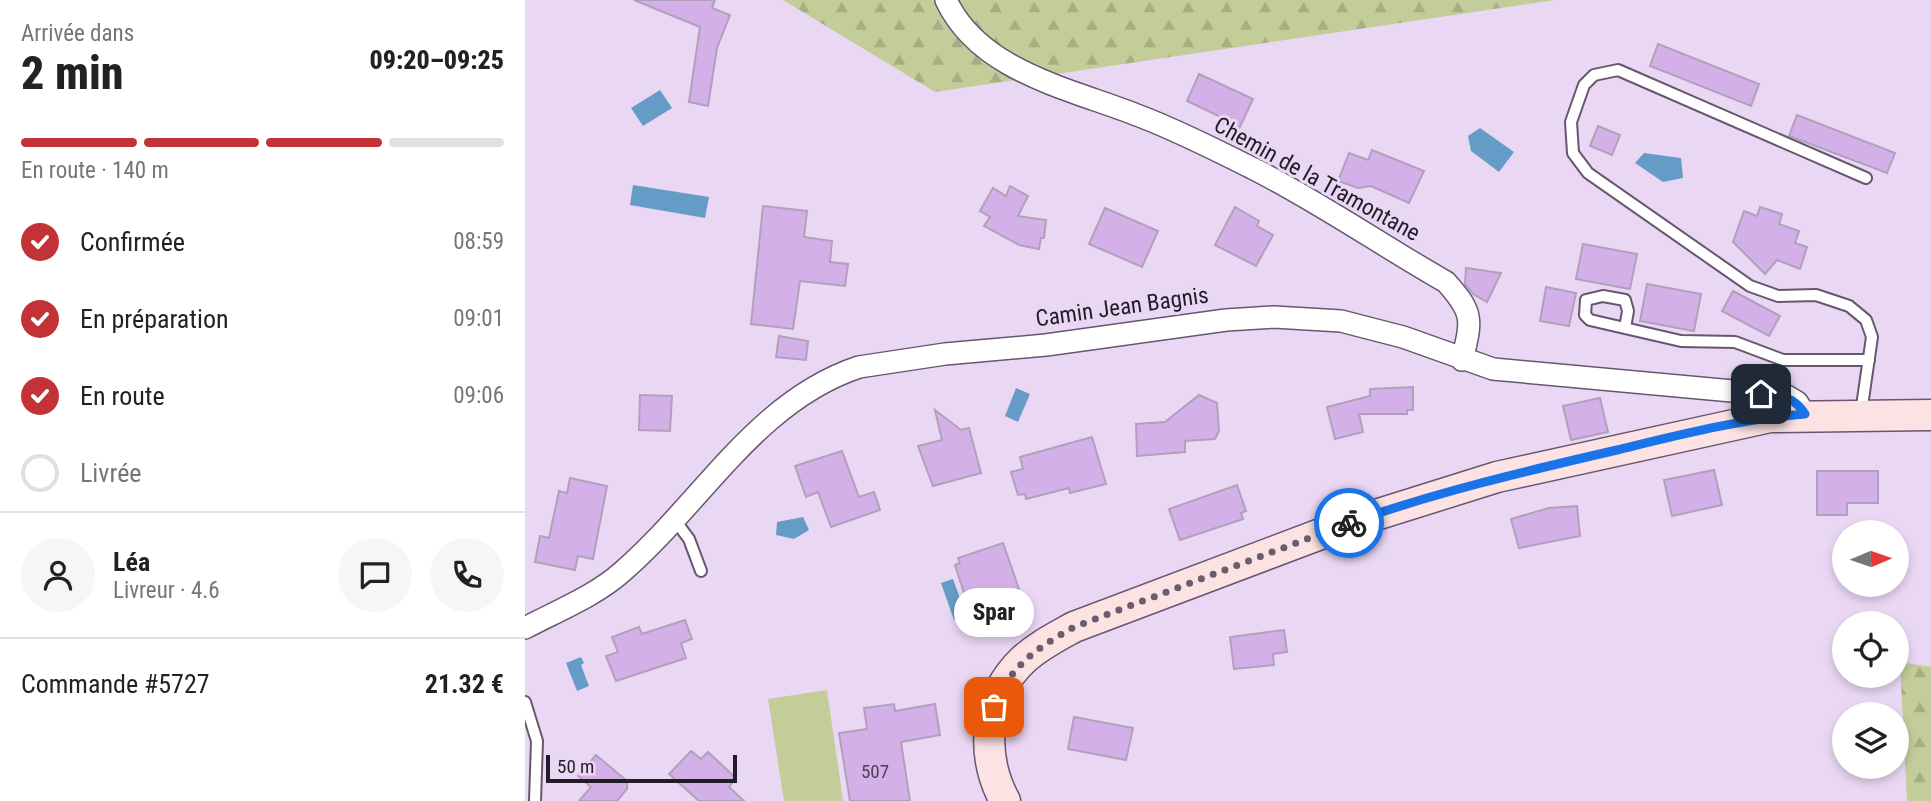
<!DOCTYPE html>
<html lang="fr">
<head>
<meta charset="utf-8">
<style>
  body { margin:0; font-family:"Roboto Condensed",sans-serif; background:#f6f6f6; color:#222; height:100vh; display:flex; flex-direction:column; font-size:26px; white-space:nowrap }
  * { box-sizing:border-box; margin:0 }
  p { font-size:23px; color:#767676 }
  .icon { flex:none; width:38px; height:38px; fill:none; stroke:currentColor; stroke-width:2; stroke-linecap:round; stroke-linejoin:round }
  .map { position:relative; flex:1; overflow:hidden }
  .panel { display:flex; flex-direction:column; background:#fff; width:525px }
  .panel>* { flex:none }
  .needle { width:46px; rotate:88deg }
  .controls { position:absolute; left:1307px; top:520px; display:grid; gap:14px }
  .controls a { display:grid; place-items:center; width:77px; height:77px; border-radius:50%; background:#fff; box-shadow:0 4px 10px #0003; font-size:35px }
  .scale { position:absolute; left:21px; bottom:18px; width:191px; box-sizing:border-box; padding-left:7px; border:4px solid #231c27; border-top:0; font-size:19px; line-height:24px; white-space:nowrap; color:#231c27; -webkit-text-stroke:5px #ead7f4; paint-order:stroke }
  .pin { position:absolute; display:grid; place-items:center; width:60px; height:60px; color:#fff; margin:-30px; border-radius:14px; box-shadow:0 4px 10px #0006 }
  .courier { position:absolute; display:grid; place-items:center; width:70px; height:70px; margin:-35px; border:5px solid #1a73e8; border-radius:50%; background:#fff; color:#222; box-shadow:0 2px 9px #0007 }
  .bubble { position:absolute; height:49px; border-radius:24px; background:#fff; box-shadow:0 4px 10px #0003; font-size:23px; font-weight:800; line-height:49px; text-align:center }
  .summary em { font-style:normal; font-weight:800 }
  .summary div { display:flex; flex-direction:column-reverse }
  .summary { display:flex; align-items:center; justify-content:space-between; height:119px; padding:0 21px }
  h1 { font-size:46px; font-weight:800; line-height:52px }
  .bar { display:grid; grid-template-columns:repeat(4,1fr); gap:10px 7px; align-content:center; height:84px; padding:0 21px }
  .bar i { height:9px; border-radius:5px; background:#e0e0e0 }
  .bar .current { background:#c23237 }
  .bar p { grid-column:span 4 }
  .line { display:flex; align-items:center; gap:18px; padding:0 21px; border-top:2px solid #e0e0e0 }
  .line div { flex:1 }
  .round { display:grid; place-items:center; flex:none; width:74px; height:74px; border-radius:37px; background:#f6f6f6 }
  ol { padding:0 21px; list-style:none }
  li { display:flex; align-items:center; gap:21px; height:77px }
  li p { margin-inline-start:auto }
  li .icon { padding:7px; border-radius:50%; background:#c23237; color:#fff; stroke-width:4 }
  li:last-child { color:#767676 }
  li i { width:38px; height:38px; border:4px solid #e0e0e0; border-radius:50% }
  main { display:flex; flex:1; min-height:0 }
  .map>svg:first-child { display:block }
  .forest { fill:url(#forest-firs) }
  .garden { fill:#c2cd99 }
  .water { fill:#659cc7 }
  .building { fill:#d4b0e8; stroke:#b1a0bc; stroke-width:2 }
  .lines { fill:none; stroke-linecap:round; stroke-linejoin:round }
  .lane-casing { stroke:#66576f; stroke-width:14 }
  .street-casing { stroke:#66576f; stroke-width:24 }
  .secondary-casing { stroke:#66576f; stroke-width:33 }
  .lane { stroke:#fff; stroke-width:10 }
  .street { stroke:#fff; stroke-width:21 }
  .secondary { stroke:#fce2e3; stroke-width:30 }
  .done { stroke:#695d6f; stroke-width:7; stroke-dasharray:0 12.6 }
  .route { stroke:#1a73e8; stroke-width:9 }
  .labels { text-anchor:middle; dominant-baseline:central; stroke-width:6; stroke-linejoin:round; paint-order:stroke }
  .number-label { font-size:19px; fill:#4f4157 }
  .street-label { font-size:23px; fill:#231c27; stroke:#ead7f4 }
</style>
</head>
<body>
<main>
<section class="panel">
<div class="summary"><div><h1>2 min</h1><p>Arrivée dans</p></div><em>09:20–09:25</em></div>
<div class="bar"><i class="current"></i><i class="current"></i><i class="current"></i><i></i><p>En route · 140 m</p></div>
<ol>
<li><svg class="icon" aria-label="check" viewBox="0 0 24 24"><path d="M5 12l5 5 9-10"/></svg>Confirmée<p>08:59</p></li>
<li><svg class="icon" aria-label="check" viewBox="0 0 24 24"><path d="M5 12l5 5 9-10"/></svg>En préparation<p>09:01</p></li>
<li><svg class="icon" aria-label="check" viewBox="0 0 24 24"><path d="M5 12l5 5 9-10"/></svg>En route<p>09:06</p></li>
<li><i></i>Livrée</li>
</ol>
<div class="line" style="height:126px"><a class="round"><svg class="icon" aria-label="person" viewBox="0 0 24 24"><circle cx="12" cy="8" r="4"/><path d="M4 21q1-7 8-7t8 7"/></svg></a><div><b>Léa</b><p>Livreur · 4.6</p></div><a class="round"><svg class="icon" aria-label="chat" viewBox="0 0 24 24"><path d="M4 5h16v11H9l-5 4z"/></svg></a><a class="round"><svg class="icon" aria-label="phone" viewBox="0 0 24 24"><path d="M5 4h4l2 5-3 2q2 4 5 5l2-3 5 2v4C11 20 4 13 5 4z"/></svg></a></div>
<div class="line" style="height:91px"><div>Commande #5727</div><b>21.32 €</b></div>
</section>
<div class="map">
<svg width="1406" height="801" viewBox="0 0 1406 801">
  <defs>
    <pattern id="forest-firs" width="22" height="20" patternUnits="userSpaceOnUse" patternTransform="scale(1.75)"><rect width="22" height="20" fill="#c2cd99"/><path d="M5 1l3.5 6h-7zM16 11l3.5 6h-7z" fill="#a6af84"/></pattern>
  </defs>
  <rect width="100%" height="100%" fill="#ead7f4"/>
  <!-- forest -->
  <g class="forest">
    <polygon points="258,0 1030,0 410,92"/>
    <polygon points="1375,662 1406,667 1406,801 1382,801"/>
  </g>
  <!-- garden -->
  <polygon class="garden" points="302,690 318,801 259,801 243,699"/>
  <!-- water -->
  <g class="water">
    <polygon points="135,90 147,108 118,126 106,108"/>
    <polygon points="955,128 989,152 974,172 946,151 943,136"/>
    <polygon points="1119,153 1156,158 1158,178 1138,182 1110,163"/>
    <polygon points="108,185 184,197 180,218 105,205"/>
    <polygon points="491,388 505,394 493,422 480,416"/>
    <polygon points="278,517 284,530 269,539 251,535 252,522"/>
    <polygon points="428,579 441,615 429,620 416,583"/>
    <polygon points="56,657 59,663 56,665 64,686 52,691 41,663"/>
  </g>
  <!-- building -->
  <g class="building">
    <polygon points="109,0 190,0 187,8 205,15 192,48 183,106 164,102 175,27"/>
    <polygon points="1133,44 1234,84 1226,106 1125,66"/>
    <polygon points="674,74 728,99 713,131 694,122 696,117 662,101"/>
    <polygon points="1272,115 1370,153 1362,173 1264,136"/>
    <polygon points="1073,126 1095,135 1087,155 1065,146"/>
    <polygon points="847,150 899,171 884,203 846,186 833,188 813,181 824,153 843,160"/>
    <polygon points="485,186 503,196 493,216 521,220 519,238 516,238 514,249 494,245 459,226 465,217 455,211 468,188 481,196"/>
    <polygon points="238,206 282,211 279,237 307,241 305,262 323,264 320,286 275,281 268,329 226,324"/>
    <polygon points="710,207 734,221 732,226 748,235 731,266 690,245"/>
    <polygon points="1235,207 1257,214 1254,224 1274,231 1270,243 1282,247 1275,269 1252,260 1240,274 1208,242 1219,211 1232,216"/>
    <polygon points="580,208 633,231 617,267 564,244"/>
    <polygon points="1058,244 1112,254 1105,289 1051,279"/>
    <polygon points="941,268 976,273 962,302 948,294 940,284"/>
    <polygon points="1122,284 1176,294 1169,331 1115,321"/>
    <polygon points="1021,287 1051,293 1044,326 1015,321"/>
    <polygon points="1208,291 1255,316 1244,336 1197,311"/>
    <polygon points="254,336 283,341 281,360 251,357"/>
    <polygon points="888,387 888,410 882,410 882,414 834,414 838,432 810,439 802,407 845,396 845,389"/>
    <polygon points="115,395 147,396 145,431 114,430"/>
    <polygon points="674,395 692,403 694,431 690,439 660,441 660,452 612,456 611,424 640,422"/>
    <polygon points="1075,398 1083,432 1046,440 1038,406"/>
    <polygon points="410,410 436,430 444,428 456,473 408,486 393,446 417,440"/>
    <polygon points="567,437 581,484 545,493 544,488 501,499 500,494 493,495 486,472 498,469 495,457"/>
    <polygon points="317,451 334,497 349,492 355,510 306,527 293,492 281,497 270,466"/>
    <polygon points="1189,470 1197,505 1147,516 1139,480"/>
    <polygon points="1292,471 1353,471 1353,503 1322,503 1322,515 1292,515"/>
    <polygon points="45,478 82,486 68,559 53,556 50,570 10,562 15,536 24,538 34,491 42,493"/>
    <polygon points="712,485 721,511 716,513 718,519 655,540 644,509"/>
    <polygon points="1052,506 1055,536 994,548 986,519 1024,508"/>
    <polygon points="478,543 494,589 443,605 430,565 435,563 433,558"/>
    <polygon points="160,620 167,639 156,643 161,658 91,681 81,656 93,652 87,637 114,627 117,634"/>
    <polygon points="759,630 762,652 748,654 749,665 709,669 705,637"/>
    <polygon points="369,704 370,711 410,704 415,735 376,742 385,801 325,801 314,733 342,729 339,708"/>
    <polygon points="549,717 608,728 601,760 543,749"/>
    <polygon points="166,751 176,759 183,752 211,778 204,787 219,801 174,801 144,774"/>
    <polygon points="71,755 102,781 102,789 92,801 54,801 66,787 53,776"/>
  </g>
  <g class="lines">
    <!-- lane casing -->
    <g class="lane-casing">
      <g id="lane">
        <polyline points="1100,328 1103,311 1100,300 1078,296 1061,300 1060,315 1065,320 1156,341 1210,342 1258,360 1344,360"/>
        <polyline points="1336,413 1347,337 1341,320 1324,306 1291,295 1253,296 1225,286 1063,173 1048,153 1046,122 1059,85 1069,75 1093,70 1341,178"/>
        <polyline points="149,519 164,539 176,571"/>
        <polyline points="0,702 12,741 10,801"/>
      </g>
    </g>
    <!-- street casing -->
    <g class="street-casing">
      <g id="street">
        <path d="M421,0c34,73 127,89 196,117 39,15 78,35 116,54 64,33 125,75 188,111 28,31 26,38 16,78"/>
        <path d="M0,628c32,-17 70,-32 97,-56 79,-68 134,-171 237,-205l86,-13 101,-9 180,-25 48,-3 67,4 62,16 90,32 294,27 10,6 8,12"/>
      </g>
    </g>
    <!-- secondary casing -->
    <g class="secondary-casing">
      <path id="secondary" d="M480,801c-25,-46 -21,-104 18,-141 15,-14 33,-23 51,-33l273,-103 150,-47 273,-60 161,-2"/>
    </g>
    <!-- lane -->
    <use href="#lane" class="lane"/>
    <!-- street -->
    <use href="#street" class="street"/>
    <!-- secondary -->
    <use href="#secondary" class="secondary"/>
  </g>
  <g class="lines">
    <!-- done -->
    <path class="done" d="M469,707c16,-41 43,-59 80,-80l275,-104"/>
    <!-- route -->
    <path class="route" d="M824,523c88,-31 177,-52 268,-73 62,-15 124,-31 188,-36 -12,-18 -23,-18 -44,-20"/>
  </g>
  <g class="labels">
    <!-- number labels -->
    <g class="number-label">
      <text x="350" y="771">507</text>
    </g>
    <!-- street labels -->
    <g class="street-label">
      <text transform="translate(792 179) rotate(29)">Chemin de la Tramontane</text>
      <text transform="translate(597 307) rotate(-8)">Camin Jean Bagnis</text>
    </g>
  </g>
</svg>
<div class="controls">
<a><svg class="needle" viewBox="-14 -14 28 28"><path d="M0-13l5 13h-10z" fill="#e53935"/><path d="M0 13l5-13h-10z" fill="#767676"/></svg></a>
<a><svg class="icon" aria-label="locate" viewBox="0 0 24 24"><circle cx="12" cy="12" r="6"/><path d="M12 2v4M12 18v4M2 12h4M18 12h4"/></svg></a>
<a><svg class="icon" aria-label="layers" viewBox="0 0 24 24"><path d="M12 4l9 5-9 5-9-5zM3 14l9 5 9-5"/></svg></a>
</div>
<div class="scale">50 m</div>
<div class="pin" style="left:469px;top:707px;background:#ea580c"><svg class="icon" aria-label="bag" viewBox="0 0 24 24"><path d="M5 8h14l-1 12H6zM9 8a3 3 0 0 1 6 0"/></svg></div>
<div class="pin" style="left:1236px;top:394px;background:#1f2937"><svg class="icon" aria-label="home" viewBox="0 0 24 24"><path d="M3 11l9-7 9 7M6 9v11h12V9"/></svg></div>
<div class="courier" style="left:824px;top:523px"><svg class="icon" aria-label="bike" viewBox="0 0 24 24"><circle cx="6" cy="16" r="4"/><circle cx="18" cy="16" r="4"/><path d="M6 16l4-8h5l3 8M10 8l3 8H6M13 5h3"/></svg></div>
<div class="bubble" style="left:429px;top:588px;width:80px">Spar</div>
</div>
</main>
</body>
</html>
